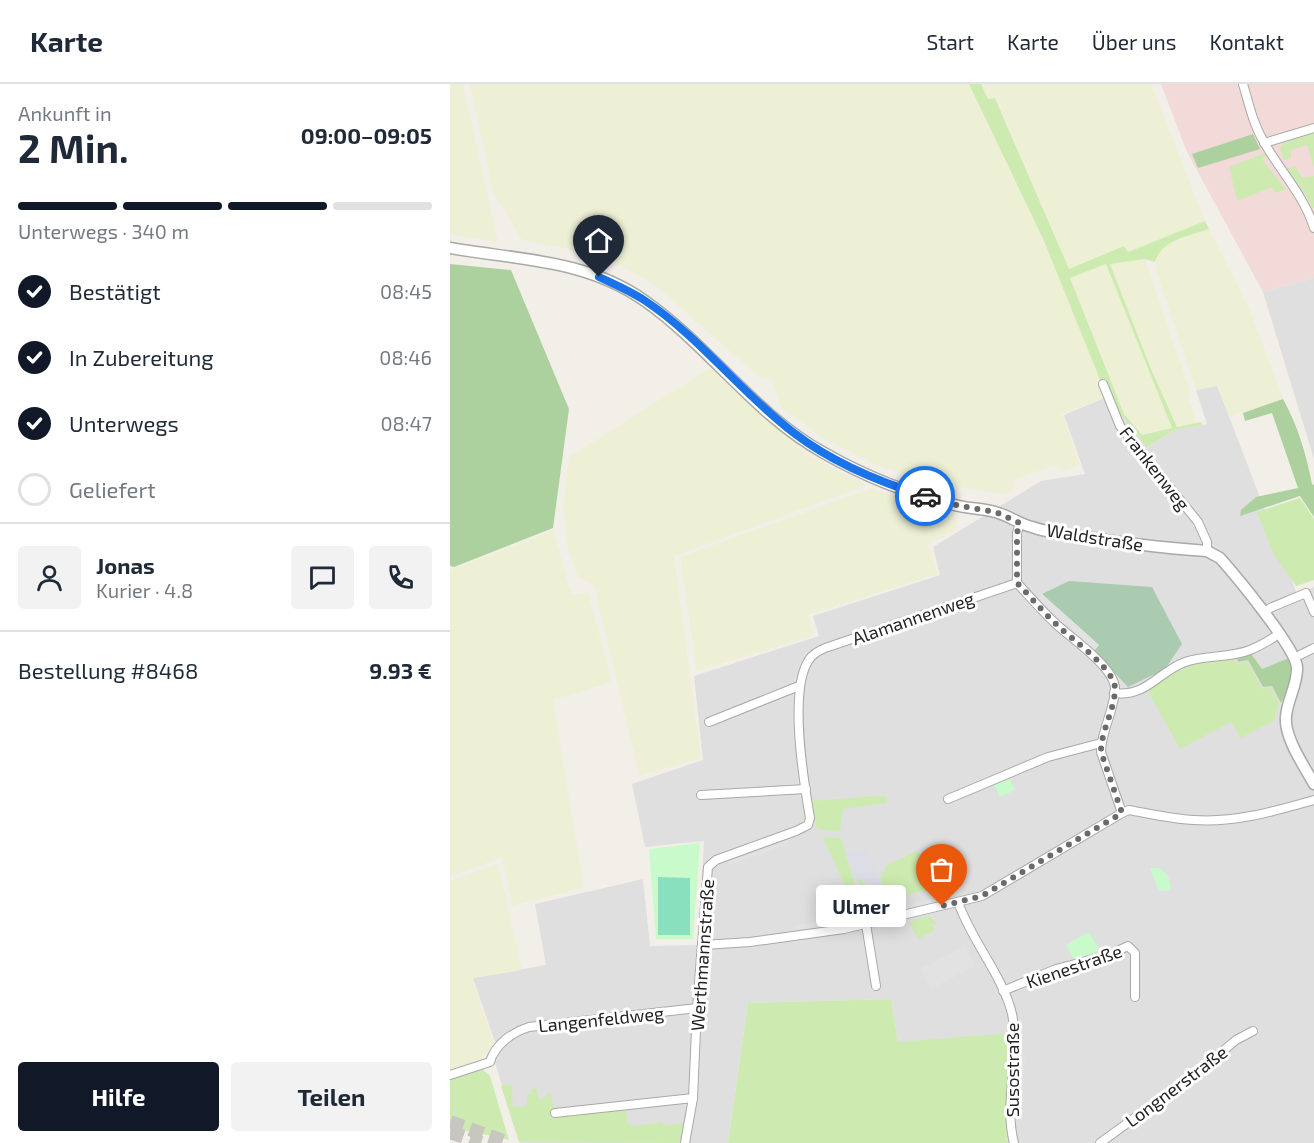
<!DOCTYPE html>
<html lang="de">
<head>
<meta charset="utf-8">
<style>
  body { margin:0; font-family:"Exo 2",sans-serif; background:#f2f2f3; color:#1f2937; height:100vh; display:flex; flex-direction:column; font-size:22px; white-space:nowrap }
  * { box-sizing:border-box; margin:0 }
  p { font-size:20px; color:#747a83 }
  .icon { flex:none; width:33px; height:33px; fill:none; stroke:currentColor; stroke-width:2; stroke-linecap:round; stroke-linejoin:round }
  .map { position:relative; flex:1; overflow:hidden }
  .side { display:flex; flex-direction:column; background:#fff; width:450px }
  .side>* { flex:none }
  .pin { position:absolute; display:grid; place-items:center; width:51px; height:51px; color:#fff; margin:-62px -26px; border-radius:50% 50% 50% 0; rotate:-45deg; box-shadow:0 0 6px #0007 }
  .pin .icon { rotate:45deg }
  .courier { position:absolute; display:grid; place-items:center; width:60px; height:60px; margin:-30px; border:4px solid #1a73e8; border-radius:50%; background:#fff; color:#222; box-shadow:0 2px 8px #0007 }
  .bubble { position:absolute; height:42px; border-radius:6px; background:#fff; box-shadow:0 3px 15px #0003; font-size:20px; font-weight:700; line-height:42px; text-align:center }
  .overview em { font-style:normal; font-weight:700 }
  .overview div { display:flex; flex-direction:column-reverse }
  .overview { display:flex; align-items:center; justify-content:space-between; height:102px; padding:0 18px }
  h1 { font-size:39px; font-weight:700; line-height:45px }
  .bar { display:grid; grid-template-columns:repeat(4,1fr); gap:9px 6px; align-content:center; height:72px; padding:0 18px }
  .bar i { height:8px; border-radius:4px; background:#e0e1e3 }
  .bar .selected { background:#111827 }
  .bar p { grid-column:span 4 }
  .line { display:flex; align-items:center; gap:15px; padding:0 18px; border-top:2px solid #e0e1e3 }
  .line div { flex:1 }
  .round { display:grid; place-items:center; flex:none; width:63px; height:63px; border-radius:6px; background:#f2f2f3 }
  ol { padding:0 18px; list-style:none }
  li { display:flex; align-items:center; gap:18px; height:66px }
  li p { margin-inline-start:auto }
  li .icon { padding:6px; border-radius:50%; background:#111827; color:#fff; stroke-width:4 }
  li:last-child { color:#747a83 }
  li i { width:33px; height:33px; border:3px solid #e0e1e3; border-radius:50% }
  .action { display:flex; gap:12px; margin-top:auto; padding:12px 18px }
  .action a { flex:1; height:69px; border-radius:6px; background:#111827; color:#fff; font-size:24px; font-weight:700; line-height:69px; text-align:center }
  .action a+a { background:#f2f2f3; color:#1f2937 }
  header { display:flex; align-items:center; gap:36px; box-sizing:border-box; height:84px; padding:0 30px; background:#fff; border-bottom:2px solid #e0e1e3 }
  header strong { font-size:28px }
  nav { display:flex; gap:33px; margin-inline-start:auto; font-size:21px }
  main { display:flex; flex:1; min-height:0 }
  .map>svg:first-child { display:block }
  .residential { fill:#e0dfdf }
  .commercial { fill:#f2dad9 }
  .farmland { fill:#eef0d5 }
  .grass { fill:#cdebb0; fill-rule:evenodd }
  .forest { fill:#add19e }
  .cemetery { fill:#aacbaf }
  .park { fill:#c8facc }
  .pitch { fill:#88e0be }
  .parking { fill:#e2e2e2 }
  .plaza { fill:#dddde8 }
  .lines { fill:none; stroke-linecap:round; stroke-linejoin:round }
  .trunk-tunnel { stroke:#c8c6c1; stroke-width:14; stroke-dasharray:14 7; stroke-linecap:butt }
  .minor-casing { stroke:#a9a9a9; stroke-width:10 }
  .tertiary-casing { stroke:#a9a9a9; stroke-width:13 }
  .minor { stroke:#fff; stroke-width:8 }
  .tertiary { stroke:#fff; stroke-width:10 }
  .done { stroke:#6b6a68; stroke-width:6; stroke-dasharray:0 10.8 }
  .route { stroke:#1a73e8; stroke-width:8 }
  .labels { text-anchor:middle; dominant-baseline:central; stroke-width:6; stroke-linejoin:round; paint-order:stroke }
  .street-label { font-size:18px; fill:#222; stroke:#fff }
</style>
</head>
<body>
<header>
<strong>Karte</strong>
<nav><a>Start</a><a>Karte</a><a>Über uns</a><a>Kontakt</a></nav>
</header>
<main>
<section class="side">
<div class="overview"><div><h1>2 Min.</h1><p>Ankunft in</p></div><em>09:00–09:05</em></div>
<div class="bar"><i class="selected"></i><i class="selected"></i><i class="selected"></i><i></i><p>Unterwegs · 340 m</p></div>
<ol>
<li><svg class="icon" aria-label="check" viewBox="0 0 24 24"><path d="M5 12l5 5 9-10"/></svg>Bestätigt<p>08:45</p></li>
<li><svg class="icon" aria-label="check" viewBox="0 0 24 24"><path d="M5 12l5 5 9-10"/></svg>In Zubereitung<p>08:46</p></li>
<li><svg class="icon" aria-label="check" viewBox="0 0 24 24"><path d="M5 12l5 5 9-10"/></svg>Unterwegs<p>08:47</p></li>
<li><i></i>Geliefert</li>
</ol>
<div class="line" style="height:108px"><a class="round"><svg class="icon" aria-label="person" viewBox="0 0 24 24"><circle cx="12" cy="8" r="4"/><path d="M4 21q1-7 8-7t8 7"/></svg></a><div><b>Jonas</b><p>Kurier · 4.8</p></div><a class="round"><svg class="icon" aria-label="chat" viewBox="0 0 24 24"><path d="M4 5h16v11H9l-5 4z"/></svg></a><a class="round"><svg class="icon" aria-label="phone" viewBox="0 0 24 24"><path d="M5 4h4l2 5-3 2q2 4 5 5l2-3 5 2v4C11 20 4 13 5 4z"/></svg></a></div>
<div class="line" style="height:78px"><div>Bestellung #8468</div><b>9.93 €</b></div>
<div class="action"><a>Hilfe</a><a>Teilen</a></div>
</section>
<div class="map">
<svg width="864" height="1059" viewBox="0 0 864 1059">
  <rect width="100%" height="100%" fill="#f2efe9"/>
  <!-- residential -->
  <g class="residential">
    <polygon points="864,194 864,375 813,208"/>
    <polygon points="767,301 847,510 864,503 864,1059 557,1059 556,1038 448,958 441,915 298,919 278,1059 70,1059 45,979 49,970 23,894 96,881 85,820 193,795 200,862 248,861 254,757 195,763 182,700 253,676 244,592 369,552 363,532 490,491 483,463 591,397 635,390 614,331 657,313 697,363 725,346 757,340 746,306"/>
  </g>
  <!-- commercial -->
  <polygon class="commercial" points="711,0 864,0 864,194 813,208 737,68"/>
  <!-- farmland -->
  <g class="farmland">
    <polygon points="0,0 13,0 48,158 0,150"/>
    <polygon points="20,0 519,0 594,157 657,313 612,330 630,380 617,387 602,382 563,396 565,406 553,410 484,399 426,381 376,356 331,324 322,296 309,293 205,201 153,172 72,156 43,108"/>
    <polygon points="531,0 701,0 755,137 677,168 674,162 619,185 546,14 538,15"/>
    <polygon points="759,145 801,228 833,315 780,333 767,302 746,306 706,187 705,178 707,169 714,162"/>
    <polygon points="695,175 739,304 739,315 746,339 727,343 701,285 659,180"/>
    <polygon points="656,179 722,344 692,351 674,330 620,194"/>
    <polygon points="260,284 359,372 417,401 224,472 251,674 189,692 144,501 128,493 118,464 113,421 119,373"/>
    <polygon points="423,404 507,435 506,446 478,460 488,490 358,531 363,552 247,587 230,473"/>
    <polygon points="103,447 122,511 138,508 162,598 103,616 134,804 62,822 52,773 0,793 0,486"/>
    <polygon points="48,780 72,886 22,894 44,961 29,977 0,985 0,797"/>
  </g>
  <!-- grass -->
  <g class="grass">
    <path d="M519,0h12l7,15 7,-1 74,171 55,-23 4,6 77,-31 4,8c-19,7 -48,11 -54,33l-10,-3 -35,5 41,105 26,58 24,-5 1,3 -27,5 -28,17 -40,-50 -63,-156zM656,180l66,164 -30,7 -18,-21 -54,-136z"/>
    <polygon points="864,49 864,83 857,61 841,66 841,74 834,76 830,65 833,59"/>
    <polygon points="815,69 817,72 812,75 836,106 824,109 822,103 787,117 779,83"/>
    <polygon points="845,82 852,94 864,92 864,126 854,108 837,85"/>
    <polygon points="850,414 864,435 864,496 846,502 824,471 807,428"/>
    <polygon points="784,574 787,580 798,578 812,605 821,604 829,619 825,636 791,654 781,638 730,665 697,606 723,586 741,579"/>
    <polygon points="428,712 437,713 437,719 393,725 390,748 368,745 366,742 361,717"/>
    <polygon points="373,753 391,754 406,804 411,802 409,795 412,795 413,800 417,800 419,816 403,821"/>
    <polygon points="467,767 493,800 491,804 457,810 445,816 439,816 430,795 433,790 435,782"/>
    <polygon points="479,832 488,841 481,840 485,846 468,855 459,839 464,838 463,836"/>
    <polygon points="441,915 448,958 561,949 556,1038 557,1059 278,1059 298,919"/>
    <polygon points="32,985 40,992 59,1056 0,1043 0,993"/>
    <polygon points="57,1000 62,1002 63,1023 77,1022 77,1011 82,1010 81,1005 86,1004 89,1015 92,1016 97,1010 101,1009 104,1027 101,1028 101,1031 175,1023 177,1039 185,1042 213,1038 213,1042 234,1039 230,1059 69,1058 51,1002"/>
  </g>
  <!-- forest -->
  <g class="forest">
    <polygon points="803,50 810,65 748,84 742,70"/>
    <polygon points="0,180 61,186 119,325 103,444 4,483 0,482"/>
    <path d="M833,315c15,27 23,55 29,85l2,1v32l-14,-21 -60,20 1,-6 15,-13 42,-9 -26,-75 -27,8 -2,-8z"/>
    <path d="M802,571l10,14 27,-11c5,16 -1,30 -8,45l-9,-17 -9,1 -15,-27 -10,2 -1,-6z"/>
  </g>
  <!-- cemetery -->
  <polygon class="cemetery" points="619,497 702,503 732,560 715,585 678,603 644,567 649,561 592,510"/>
  <!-- park -->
  <g class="park">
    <polygon points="558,692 565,706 550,713 543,698"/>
    <polygon points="250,759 243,855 206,855 199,765"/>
    <polygon points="700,784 709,784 718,791 721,806 709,807"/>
    <polygon points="639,848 650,867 624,875 616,861"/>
  </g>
  <!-- pitch -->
  <polygon class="pitch" points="208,793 240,794 240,851 208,851"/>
  <!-- parking -->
  <g class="parking">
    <polygon points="592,510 649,561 644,567 588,516"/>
    <polygon points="336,754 337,761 280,781 276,776"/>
    <polygon points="498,811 499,816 447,829 446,824"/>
    <polygon points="403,833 404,839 344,848 343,842"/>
    <polygon points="515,862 525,882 481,905 471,885"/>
    <polygon points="568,970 575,970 573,1021 566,1021"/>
  </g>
  <!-- plaza -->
  <polygon class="plaza" points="415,764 444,826 421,832 421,809 415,794 405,795 395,769 404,765 406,768"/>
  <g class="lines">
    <!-- trunk-tunnel -->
    <g class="trunk-tunnel">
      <polyline points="0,1038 59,1059"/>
      <polyline points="0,1048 31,1059"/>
    </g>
    <!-- minor casing -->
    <g class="minor-casing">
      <g id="minor">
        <path d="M793,0c6,20 10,40 21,58 16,29 40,53 50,86"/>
        <polyline points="814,59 864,44"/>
        <polyline points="653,300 670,342 748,438 757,458 757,467"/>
        <path d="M570,439l-3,10v50c13,14 25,28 39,41 15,14 58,43 59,64 0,22 -14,42 -14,64l21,61"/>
        <polyline points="814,529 820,524 856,509 864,528"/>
        <polyline points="844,574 864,564"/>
        <path d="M664,609c33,4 44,-21 71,-31 21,-7 45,-4 65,-12 10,-4 20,-10 29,-16"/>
        <polyline points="259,638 349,602"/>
        <polyline points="251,711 356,705"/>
        <polyline points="498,715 598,673 651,659"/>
        <path d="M508,818c13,38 46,76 54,112 9,42 -9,87 2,129"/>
        <polyline points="416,840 426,902"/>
        <path d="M253,861l47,-3 94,-13 138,-33 140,-83 7,-3c22,4 43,9 65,10 41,3 81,-9 120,-20"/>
        <polyline points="553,907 606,885 659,871 678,862 685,869 685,913"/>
        <path d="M0,991l40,-13c5,-18 23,-30 39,-35l168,-19"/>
        <polyline points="105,1029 243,1014"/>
        <path d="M235,1059l8,-45 4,-90 11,-141 8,-7 80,-29 12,-6 2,-7c-6,-35 -23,-133 1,-161 5,-5 13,-9 20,-11l186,-63"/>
        <polyline points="650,1059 749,987 786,956 803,947"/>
      </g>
    </g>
    <!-- tertiary casing -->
    <g class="tertiary-casing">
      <path id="tertiary" d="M0,164c68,12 136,11 195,53 64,45 110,114 179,152 42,24 88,42 135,53 12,3 24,2 36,6 13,3 24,12 37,15 17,6 36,8 54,10 40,7 81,11 121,14l13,7c16,18 75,89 77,109 1,17 -10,33 -11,50 -2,20 18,49 28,67"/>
    </g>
    <!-- minor -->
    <use href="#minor" class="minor"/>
    <!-- tertiary -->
    <use href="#tertiary" class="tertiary"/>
  </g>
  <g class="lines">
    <!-- done -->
    <path class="done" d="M475,412l35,10 36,6 24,11 -3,10v50c13,13 25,28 39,41 14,14 58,44 59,64 0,22 -14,42 -14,64l21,61 -140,83 -40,10"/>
    <!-- route -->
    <path class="route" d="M149,193c15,7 31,14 45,23 56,37 97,93 150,133 39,30 85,49 131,63"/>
  </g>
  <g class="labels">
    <!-- street labels -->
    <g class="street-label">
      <text transform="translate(705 384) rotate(52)">Frankenweg</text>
      <text transform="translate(645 453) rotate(9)">Waldstraße</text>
      <text transform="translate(463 534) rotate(-19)">Alamannenweg</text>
      <text transform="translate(252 871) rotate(-86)">Werthmannstraße</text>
      <text transform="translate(624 882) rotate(-19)">Kienestraße</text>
      <text transform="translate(151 935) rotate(-6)">Langenfeldweg</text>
      <text transform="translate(562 986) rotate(-90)">Susostraße</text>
      <text transform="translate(726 1002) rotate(-37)">Longnerstraße</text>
    </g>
  </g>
</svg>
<div class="pin" style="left:492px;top:822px;background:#ea580c"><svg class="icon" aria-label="bag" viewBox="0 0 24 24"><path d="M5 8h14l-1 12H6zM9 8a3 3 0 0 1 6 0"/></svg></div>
<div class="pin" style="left:149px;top:193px;background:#1f2937"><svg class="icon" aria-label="home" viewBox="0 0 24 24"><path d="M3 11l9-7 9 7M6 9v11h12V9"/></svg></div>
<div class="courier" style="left:475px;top:412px"><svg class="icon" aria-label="car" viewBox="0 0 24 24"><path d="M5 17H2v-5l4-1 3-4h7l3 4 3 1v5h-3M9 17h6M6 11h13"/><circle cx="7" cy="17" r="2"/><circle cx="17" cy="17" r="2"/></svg></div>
<div class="bubble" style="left:366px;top:801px;width:90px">Ulmer</div>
</div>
</main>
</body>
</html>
